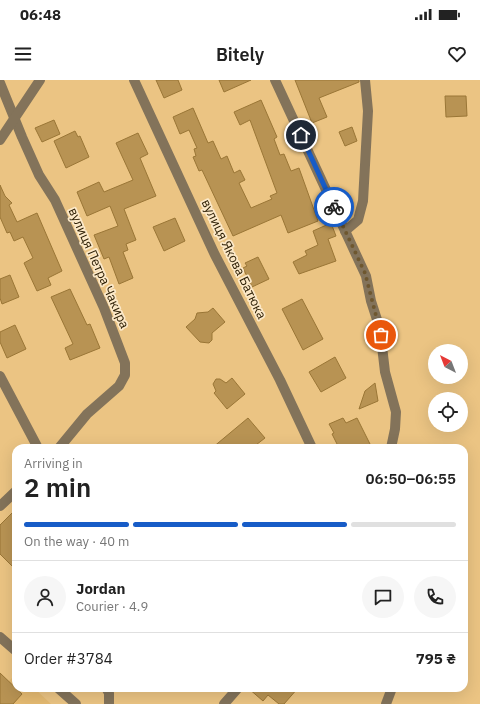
<!DOCTYPE html>
<html lang="en">
<head>
<meta charset="utf-8">
<style>
  body { margin:0; font-family:"IBM Plex Sans",sans-serif; background:#f6f6f6; color:#222; height:100vh; display:flex; flex-direction:column; font-size:15px; white-space:nowrap }
  * { box-sizing:border-box; margin:0 }
  p { font-size:13px; color:#767676 }
  .icon { flex:none; width:22px; height:22px; fill:none; stroke:currentColor; stroke-width:2; stroke-linecap:round; stroke-linejoin:round }
  .map { position:relative; flex:1; overflow:hidden }
  .side { position:absolute; left:12px; top:364px; width:456px; height:248px; display:flex; flex-direction:column; background:#fff; border-radius:12px; box-shadow:0 4px 16px #0002 }
  .side>* { flex:none }
  .needle { width:26px; rotate:318deg }
  .controls { position:absolute; left:428px; top:264px; display:grid; gap:8px }
  .controls a { display:grid; place-items:center; width:40px; height:40px; border-radius:50%; background:#fff; box-shadow:0 4px 16px #0002; font-size:20px }
  .pin { position:absolute; display:grid; place-items:center; width:34px; height:34px; color:#fff; margin:-17px; border:2px solid #fff; border-radius:50%; box-shadow:0 1px 4px #0007 }
  .courier { position:absolute; display:grid; place-items:center; width:40px; height:40px; margin:-20px; border:3px solid #175cc7; border-radius:50%; background:#fff; color:#222; box-shadow:0 1px 5px #0007 }
  .overview em { font-style:normal; font-weight:600 }
  .overview div { display:flex; flex-direction:column-reverse }
  .overview { display:flex; align-items:center; justify-content:space-between; height:68px; padding:0 12px }
  h1 { font-size:26px; font-weight:600; line-height:30px }
  .bar { display:grid; grid-template-columns:repeat(4,1fr); gap:6px 4px; align-content:center; height:48px; padding:0 12px }
  .bar i { height:5px; border-radius:3px; background:#e0e0e0 }
  .bar .current { background:#175cc7 }
  .bar p { grid-column:span 4 }
  .line { display:flex; align-items:center; gap:10px; padding:0 12px; border-top:1px solid #e0e0e0 }
  .line div { flex:1 }
  .round { display:grid; place-items:center; flex:none; width:42px; height:42px; border-radius:21px; background:#f6f6f6 }
  .status { display:flex; justify-content:space-between; align-items:center; height:28px; padding:0 20px; background:#fff; direction:ltr }
  .status svg { height:11px; fill:currentColor }
  header { display:flex; justify-content:space-between; align-items:center; height:52px; padding:0 12px; background:#fff; font-size:18px; font-weight:600 }
  .map>svg:first-child { display:block }
  .built { fill:#e5ba71 }
  .building { fill:#b89353; stroke:#9a7636 }
  .lines { fill:none; stroke-linecap:round; stroke-linejoin:round }
  .minor { stroke:#83735a; stroke-width:10 }
  .done { stroke:#6e572f; stroke-width:4; stroke-dasharray:0 7.2 }
  .route { stroke:#175cc7; stroke-width:5 }
  .labels { text-anchor:middle; dominant-baseline:central; stroke-width:3.5; stroke-linejoin:round; paint-order:stroke }
  .street-label { font-size:13px; fill:#2a1c02; stroke:#fce9c9 }
</style>
</head>
<body>
<div class="status"><b>06:48</b><svg viewBox="0 0 49 12"><path d="M0 12V9h3v3zM5 12V6h3v6zM10 12V3h3v9zM15 12V0h3v12zM26 1h20v11H26zM47 4h2v5h-2z"/></svg></div>
<header><svg class="icon" aria-label="menu" viewBox="0 0 24 24"><path d="M4 6h16M4 12h16M4 18h16"/></svg>Bitely<svg class="icon" aria-label="heart" viewBox="0 0 24 24"><path d="M12 20l-8-8c-3-5 5-10 8-4 3-6 11-1 8 4z"/></svg></header>
<div class="map">
<svg width="480" height="624" viewBox="0 0 480 624">
  <rect width="100%" height="100%" fill="#ebc483"/>
  <!-- built -->
  <polygon class="built" points="16,594 16,608 34,608 51,624 0,624 0,610"/>
  <!-- building -->
  <g class="building">
    <polygon points="156,0 178,0 182,10 164,18"/>
    <polygon points="219,0 251,0 224,12"/>
    <polygon points="295,0 359,0 359,2 319,18 327,37 312,43"/>
    <polygon points="445,16 466,16 467,36 446,37"/>
    <polygon points="261,20 277,57 274,59 280,75 284,74 291,91 299,88 318,141 288,153 281,135 233,156 202,90 199,91 193,77 196,76 194,69 197,68 189,50 180,54 173,37 193,28 208,63 213,61 221,79 227,76 234,93 240,90 245,100 239,103 251,128 272,119 270,116 277,113 250,40 240,45 234,32"/>
    <polygon points="54,40 60,54 42,62 35,48"/>
    <polygon points="352,47 357,61 345,66 339,52"/>
    <polygon points="75,51 78,57 80,56 89,77 66,88 54,61"/>
    <polygon points="138,53 148,74 140,78 156,116 124,129 136,160 126,164 128,170 123,172 133,198 119,204 109,177 104,179 94,155 118,146 110,126 87,136 77,112 99,102 104,112 133,100 116,63"/>
    <polygon points="0,105 5,116 12,123 9,125 17,142 37,133 62,191 48,198 51,205 37,211 24,183 33,178 23,157 14,161 10,152 7,153 0,137"/>
    <polygon points="175,138 185,161 164,171 153,147"/>
    <polygon points="331,143 336,156 328,159 336,181 299,194 293,182 307,175 305,171 318,165 313,151"/>
    <polygon points="258,177 269,199 252,207 243,188 247,186 245,183"/>
    <polygon points="10,195 19,217 2,224 0,218 0,199"/>
    <polygon points="70,209 87,245 90,244 100,268 70,280 65,268 73,264 51,217"/>
    <polygon points="302,219 323,259 303,270 282,229"/>
    <polygon points="213,228 225,242 212,253 212,260 209,263 200,262 186,247 195,239 197,233 208,232"/>
    <polygon points="15,245 26,269 7,278 0,262 0,252"/>
    <polygon points="335,277 346,298 321,312 309,292"/>
    <polygon points="232,298 245,314 227,329 214,313 216,311 213,304 216,299 220,299 226,303"/>
    <polygon points="375,303 378,321 359,329 365,311"/>
    <polygon points="248,338 265,358 252,368 212,368"/>
    <polygon points="343,338 346,343 357,338 372,368 339,368 332,354 334,353 329,344"/>
    <polygon points="16,429 16,490 0,474 0,445"/>
    <polygon points="0,593 22,614 13,624 0,624"/>
    <polygon points="248,608 298,608 284,624 279,624 268,615 263,621"/>
  </g>
  <g class="lines">
    <!-- minor -->
    <g class="minor">
      <polyline points="134,0 215,175 280,300 312,368"/>
      <polyline points="275,0 366,196 371,221 380,249 385,292 396,332 395,349 391,368"/>
      <polyline points="0,3 22,57 39,95 55,120 104,228 125,283 125,295 119,306 87,334 59,368"/>
      <polyline points="0,60 40,0"/>
      <polyline points="345,151 358,140 363,121 368,31 365,0"/>
      <polyline points="0,296 38,368"/>
      <polyline points="0,426 16,411"/>
      <polyline points="0,557 16,571"/>
      <polyline points="58,608 76,624"/>
      <polyline points="106,608 109,613 109,624"/>
      <polyline points="224,624 238,608"/>
      <polyline points="386,624 392,608"/>
    </g>
  </g>
  <g class="lines">
    <!-- done -->
    <polyline class="done" points="334,127 365,193 381,255"/>
    <!-- route -->
    <polyline class="route" points="301,55 334,127"/>
  </g>
  <g class="labels">
    <!-- street labels -->
    <g class="street-label">
      <text transform="translate(234 179) rotate(64)">вулиця Якова Батюка</text>
      <text transform="translate(99 188) rotate(66)">вулиця Петра Чакира</text>
    </g>
  </g>
</svg>
<div class="controls">
<a><svg class="needle" viewBox="-14 -14 28 28"><path d="M0-13l5 13h-10z" fill="#e53935"/><path d="M0 13l5-13h-10z" fill="#767676"/></svg></a>
<a><svg class="icon" aria-label="locate" viewBox="0 0 24 24"><circle cx="12" cy="12" r="6"/><path d="M12 2v4M12 18v4M2 12h4M18 12h4"/></svg></a>
</div>
<div class="pin" style="left:381px;top:255px;background:#ea580c"><svg class="icon" aria-label="bag" viewBox="0 0 24 24"><path d="M5 8h14l-1 12H6zM9 8a3 3 0 0 1 6 0"/></svg></div>
<div class="pin" style="left:301px;top:55px;background:#1f2937"><svg class="icon" aria-label="home" viewBox="0 0 24 24"><path d="M3 11l9-7 9 7M6 9v11h12V9"/></svg></div>
<div class="courier" style="left:334px;top:127px"><svg class="icon" aria-label="bike" viewBox="0 0 24 24"><circle cx="6" cy="16" r="4"/><circle cx="18" cy="16" r="4"/><path d="M6 16l4-8h5l3 8M10 8l3 8H6M13 5h3"/></svg></div>
<section class="side">
<div class="overview"><div><h1>2 min</h1><p>Arriving in</p></div><em>06:50–06:55</em></div>
<div class="bar"><i class="current"></i><i class="current"></i><i class="current"></i><i></i><p>On the way · 40 m</p></div>
<div class="line" style="height:72px"><a class="round"><svg class="icon" aria-label="person" viewBox="0 0 24 24"><circle cx="12" cy="8" r="4"/><path d="M4 21q1-7 8-7t8 7"/></svg></a><div><b>Jordan</b><p>Courier · 4.9</p></div><a class="round"><svg class="icon" aria-label="chat" viewBox="0 0 24 24"><path d="M4 5h16v11H9l-5 4z"/></svg></a><a class="round"><svg class="icon" aria-label="phone" viewBox="0 0 24 24"><path d="M5 4h4l2 5-3 2q2 4 5 5l2-3 5 2v4C11 20 4 13 5 4z"/></svg></a></div>
<div class="line" style="height:52px"><div>Order #3784</div><b>795 ₴</b></div>
</section>
</div>
</body>
</html>
